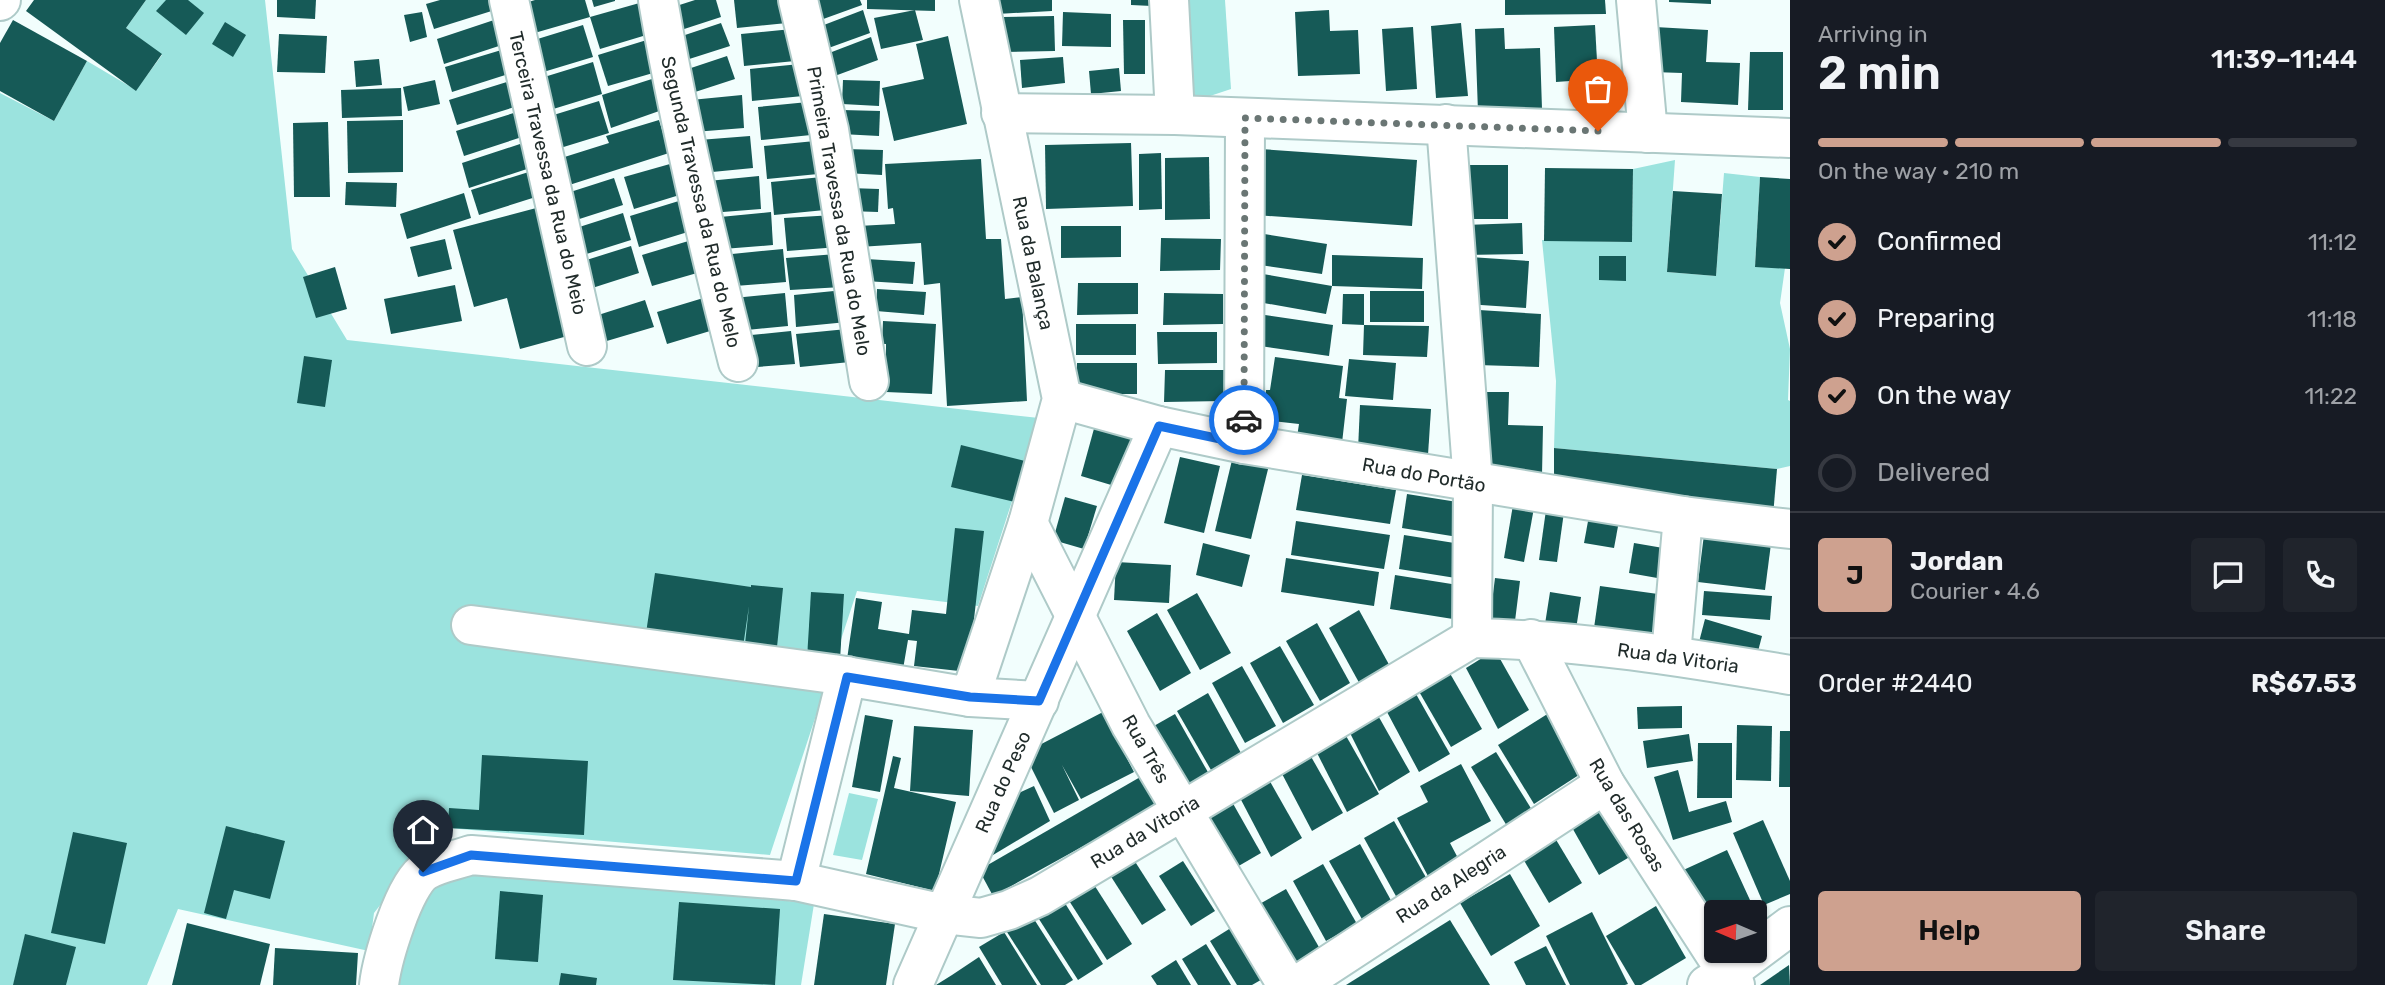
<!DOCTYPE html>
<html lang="en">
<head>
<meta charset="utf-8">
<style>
  body { margin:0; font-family:Rubik,sans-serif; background:#20242c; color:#f1f3f6; height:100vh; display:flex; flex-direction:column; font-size:26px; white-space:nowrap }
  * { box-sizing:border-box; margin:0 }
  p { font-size:23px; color:#9ea1a6 }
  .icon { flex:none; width:38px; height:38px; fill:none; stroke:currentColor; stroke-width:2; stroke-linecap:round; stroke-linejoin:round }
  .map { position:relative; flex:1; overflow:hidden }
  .side { display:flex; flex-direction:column; background:#171b24; width:595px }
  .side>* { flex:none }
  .needle { width:46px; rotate:272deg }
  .controls { position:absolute; left:1704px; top:900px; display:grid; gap:14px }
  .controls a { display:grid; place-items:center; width:63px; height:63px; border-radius:7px; background:#171b24; box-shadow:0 2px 5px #0004; font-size:35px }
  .pin { position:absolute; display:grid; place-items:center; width:60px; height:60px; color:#fff; margin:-72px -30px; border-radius:50% 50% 50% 0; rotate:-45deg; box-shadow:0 0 7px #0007 }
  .pin .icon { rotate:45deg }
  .courier { position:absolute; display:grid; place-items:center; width:70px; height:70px; margin:-35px; border:5px solid #1a73e8; border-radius:50%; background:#fff; color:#222; box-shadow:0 2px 9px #0007 }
  .head em { font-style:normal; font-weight:600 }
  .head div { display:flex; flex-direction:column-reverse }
  .head { display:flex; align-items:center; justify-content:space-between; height:119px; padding:0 28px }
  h1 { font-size:46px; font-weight:600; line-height:52px }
  .bar { display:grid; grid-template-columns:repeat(4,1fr); gap:10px 7px; align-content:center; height:84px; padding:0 28px }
  .bar i { height:9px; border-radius:5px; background:#363941 }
  .bar .active { background:#cea18f }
  .bar p { grid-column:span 4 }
  .line { display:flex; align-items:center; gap:18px; padding:0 28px; border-top:2px solid #363941 }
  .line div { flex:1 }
  .round { display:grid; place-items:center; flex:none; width:74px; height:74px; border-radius:7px; background:#20242c }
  ol { padding:0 28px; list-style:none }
  li { display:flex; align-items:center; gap:21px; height:77px }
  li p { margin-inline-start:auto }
  li .icon { padding:7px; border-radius:50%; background:#cea18f; color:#111; stroke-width:4 }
  li:last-child { color:#9ea1a6 }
  li i { width:38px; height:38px; border:4px solid #363941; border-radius:50% }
  .button { display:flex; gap:14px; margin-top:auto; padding:14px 28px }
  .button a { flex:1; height:80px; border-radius:7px; background:#cea18f; color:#111; font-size:28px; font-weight:600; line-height:80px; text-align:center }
  .button a+a { background:#20242c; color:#f1f3f6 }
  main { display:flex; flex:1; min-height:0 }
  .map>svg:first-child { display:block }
  .green { fill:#9be3de }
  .building { fill:#165a57 }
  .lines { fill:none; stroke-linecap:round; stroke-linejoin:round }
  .minor-casing { stroke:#aecac8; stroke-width:42 }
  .minor { stroke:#fff; stroke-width:38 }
  .done { stroke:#6a7674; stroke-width:7; stroke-dasharray:0 12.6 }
  .route { stroke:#1a73e8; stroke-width:9 }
  .labels { text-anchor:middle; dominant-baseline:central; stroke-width:7; stroke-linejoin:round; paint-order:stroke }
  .street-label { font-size:19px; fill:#212c2b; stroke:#fff }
</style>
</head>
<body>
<main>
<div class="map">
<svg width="1790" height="985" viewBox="0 0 1790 985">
  <rect width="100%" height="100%" fill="#f2fefd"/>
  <!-- green -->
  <g class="green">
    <polygon points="146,0 265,0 292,249 347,340 1039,418 978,606 857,591 770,855 448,828 426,846 374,913 369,951 178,909 147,985 0,985 0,93 54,121 87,61 136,90 162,55 126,28"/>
    <polygon points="1184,0 1225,0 1231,89 1195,101"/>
    <polygon points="1675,160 1667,272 1716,276 1724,173 1760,177 1755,266 1785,268 1780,303 1790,349 1788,400 1790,401 1790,466 1777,469 1554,448 1556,381 1542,240 1632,242 1633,169"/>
    <polygon points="849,793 878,799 862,860 833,855"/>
    <polygon points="479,865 814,904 801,985 391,985 391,975 432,886"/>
  </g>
  <!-- building -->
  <g class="building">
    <polygon points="34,0 146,0 126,28 162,54 136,91 26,11"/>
    <polygon points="166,0 188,0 204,13 186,35 156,11"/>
    <polygon points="277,0 316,0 315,19 277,17"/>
    <polygon points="440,0 495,0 498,9 434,29 426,4"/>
    <polygon points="535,0 585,0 590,17 531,34 522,4"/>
    <polygon points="592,0 615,0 615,1 594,7"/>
    <polygon points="695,0 716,0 721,17 675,32 667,9"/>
    <polygon points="734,0 786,0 787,23 737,28"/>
    <polygon points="809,0 860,0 862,5 815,22"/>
    <polygon points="867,0 935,0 935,11 867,9"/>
    <polygon points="996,0 1052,0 1052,11 997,14"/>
    <polygon points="1131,0 1152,0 1152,6 1131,5"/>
    <polygon points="1505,0 1605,0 1606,14 1505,15"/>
    <polygon points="1669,0 1711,0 1711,4 1669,2"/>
    <polygon points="643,2 653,33 600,49 590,17"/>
    <polygon points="863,10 870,33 823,50 816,28"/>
    <polygon points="915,10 923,40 881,49 874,18"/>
    <polygon points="1329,10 1330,31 1358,30 1360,74 1298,76 1295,12"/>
    <polygon points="422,12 427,37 410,42 404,15"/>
    <polygon points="1063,12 1111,14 1111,47 1062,46"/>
    <polygon points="1054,16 1055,51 1004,52 1003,17"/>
    <polygon points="500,18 508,43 444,64 437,39"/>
    <polygon points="13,20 87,61 54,121 0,91 0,43"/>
    <polygon points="1123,20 1145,20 1145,74 1124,74"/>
    <polygon points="225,22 246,35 233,57 212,44"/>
    <polygon points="721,23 730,46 683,61 676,38"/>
    <polygon points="1461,23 1468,96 1436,98 1431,26"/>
    <polygon points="583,25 593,57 540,73 531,41"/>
    <polygon points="1595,25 1598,79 1556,82 1554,27"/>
    <polygon points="1413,27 1417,89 1386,91 1382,29"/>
    <polygon points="1655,27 1708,30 1706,62 1740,63 1738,105 1681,102 1682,73 1653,72"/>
    <polygon points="1504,28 1505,49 1540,48 1542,109 1478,112 1475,29"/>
    <polygon points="792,29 795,61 744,66 741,34"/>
    <polygon points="279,34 327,36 325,73 277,72"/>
    <polygon points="948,36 967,124 894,141 882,88 924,79 916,44"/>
    <polygon points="871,37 878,60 832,77 824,55"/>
    <polygon points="650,39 660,71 608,86 598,55"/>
    <polygon points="508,48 515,72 452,92 445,67"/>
    <polygon points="1750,52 1783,52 1783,110 1748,110"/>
    <polygon points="727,56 735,79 689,94 682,71"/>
    <polygon points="1063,57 1065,83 1022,88 1020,60"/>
    <polygon points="379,59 382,85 356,87 354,61"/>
    <polygon points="593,62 602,94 550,110 541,78"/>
    <polygon points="800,64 803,96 752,101 750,69"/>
    <polygon points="1119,68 1121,91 1091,94 1089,71"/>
    <polygon points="655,78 662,110 611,128 602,95"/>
    <polygon points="435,80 440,104 408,111 403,87"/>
    <polygon points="513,80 521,105 457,125 449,100"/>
    <polygon points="843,80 880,81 879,106 842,104"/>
    <polygon points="401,88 402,116 342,118 341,90"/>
    <polygon points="742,95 744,128 694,132 691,100"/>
    <polygon points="599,101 609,133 557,149 547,117"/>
    <polygon points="808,102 811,135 761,140 758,107"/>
    <polygon points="842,110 880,111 879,136 841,134"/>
    <polygon points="520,111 528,135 464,156 456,131"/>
    <polygon points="403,120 403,172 348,173 347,121"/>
    <polygon points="659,120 669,153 563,187 555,160 609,143 606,136"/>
    <polygon points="328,122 330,197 294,197 293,123"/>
    <polygon points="750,136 753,168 702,173 699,140"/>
    <polygon points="815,141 818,174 767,179 764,146"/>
    <polygon points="526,142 533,167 469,188 462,163"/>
    <polygon points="1131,143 1133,206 1046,209 1045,145"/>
    <polygon points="845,149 883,150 882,175 845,173"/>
    <polygon points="1260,149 1417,160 1412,226 1255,215"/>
    <polygon points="1161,153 1162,209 1139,210 1139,154"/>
    <polygon points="1209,157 1210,219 1165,220 1165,158"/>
    <polygon points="981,159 986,239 1001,239 1005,299 1022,297 1027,401 947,406 940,283 924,285 921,243 859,247 858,226 895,224 893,208 888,209 885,164"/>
    <polygon points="677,162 686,193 634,209 624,177"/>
    <rect x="1461" y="165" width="47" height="54"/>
    <polygon points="1545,168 1633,169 1632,242 1544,241"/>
    <polygon points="535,170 542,195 479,215 471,190"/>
    <polygon points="759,176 761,209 710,213 708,181"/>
    <polygon points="822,177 825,210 774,215 771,182"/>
    <polygon points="1760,177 1790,179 1790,269 1755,267"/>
    <polygon points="614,178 623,205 570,222 561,195"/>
    <polygon points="346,182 397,183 396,207 345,205"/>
    <polygon points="849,188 879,189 878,212 848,211"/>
    <polygon points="1673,191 1722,194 1716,276 1667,272"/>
    <polygon points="464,193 471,218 407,239 400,214"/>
    <polygon points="682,200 691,231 639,247 630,216"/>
    <polygon points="540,207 575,334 520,349 507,298 474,307 453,230"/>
    <polygon points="771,212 773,245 723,249 720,217"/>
    <polygon points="623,213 631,240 577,257 570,230"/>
    <polygon points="834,215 839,247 787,251 784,218"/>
    <polygon points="1522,223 1523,254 1465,255 1464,225"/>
    <polygon points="1061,226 1121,226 1121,257 1061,258"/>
    <polygon points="1258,233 1327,244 1322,274 1253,264"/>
    <polygon points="1161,238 1221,239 1220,270 1160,271"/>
    <polygon points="445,239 452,269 418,277 410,247"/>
    <polygon points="695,239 704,271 652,286 642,255"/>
    <polygon points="631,246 639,273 586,290 577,263"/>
    <polygon points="783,249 786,282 735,286 732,254"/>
    <polygon points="836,254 842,287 790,290 786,258"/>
    <polygon points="1332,255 1423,258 1422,289 1332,286"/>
    <polygon points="1599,256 1626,256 1626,281 1599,280"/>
    <polygon points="1470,257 1529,261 1526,308 1466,304"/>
    <polygon points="866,259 915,262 913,284 865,281"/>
    <polygon points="335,267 347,309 316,318 303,277"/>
    <polygon points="1263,274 1332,286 1326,314 1258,302"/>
    <polygon points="1078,283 1138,283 1138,314 1077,315"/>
    <polygon points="455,285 462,321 391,334 384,299"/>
    <polygon points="877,289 926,292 924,315 876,311"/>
    <polygon points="844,290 847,322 796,327 794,295"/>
    <rect x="1370" y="291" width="54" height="31"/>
    <polygon points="785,293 788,326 737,331 734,298"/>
    <polygon points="1164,293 1223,294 1223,324 1163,325"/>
    <polygon points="1343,294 1364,294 1364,325 1342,324"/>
    <polygon points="710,296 720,328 667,344 657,312"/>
    <polygon points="645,300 654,327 600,343 592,317"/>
    <polygon points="1479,310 1541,314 1539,367 1477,365"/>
    <polygon points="1265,315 1333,325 1329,356 1260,346"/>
    <polygon points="883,321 936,324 932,394 886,392 886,344 882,344"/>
    <rect x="1076" y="324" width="60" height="31"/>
    <polygon points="1364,325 1429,326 1427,357 1363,355"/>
    <polygon points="847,329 850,362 800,367 796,334"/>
    <polygon points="791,331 795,364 744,368 741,336"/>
    <polygon points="1157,332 1217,332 1217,363 1158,364"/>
    <polygon points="304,356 332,360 325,407 297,403"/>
    <polygon points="1275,357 1343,366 1339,398 1347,399 1342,443 1297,437 1299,424 1263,420 1266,390 1270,390"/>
    <polygon points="1349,359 1396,363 1393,400 1345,396"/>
    <rect x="1077" y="363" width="60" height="31"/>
    <polygon points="1165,370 1225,370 1224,401 1164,402"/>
    <polygon points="1483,392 1509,392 1508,425 1543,426 1542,475 1480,473"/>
    <polygon points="1360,405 1431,409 1428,455 1358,450"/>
    <polygon points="1095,425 1134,434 1118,487 1081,476"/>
    <polygon points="961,445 1033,463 1023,504 951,487"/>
    <polygon points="1554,448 1777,469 1773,516 1554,496"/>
    <polygon points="1233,456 1269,465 1251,539 1215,531"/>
    <polygon points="1180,457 1220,466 1204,533 1164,523"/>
    <polygon points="1302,475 1396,490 1390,524 1296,510"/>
    <polygon points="1407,494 1470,504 1464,538 1402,528"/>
    <polygon points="1065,497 1097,506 1084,549 1053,540"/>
    <polygon points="1513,505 1534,508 1524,562 1504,558"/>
    <polygon points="1546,510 1564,512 1557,562 1539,560"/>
    <polygon points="1589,516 1619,521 1614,548 1584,543"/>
    <polygon points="1296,521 1390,535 1384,569 1291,555"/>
    <polygon points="1705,527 1772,536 1765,590 1698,582"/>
    <polygon points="955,528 984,531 968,672 914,666 917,641 908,640 902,675 846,666 856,598 882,602 878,629 909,634 912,610 946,614"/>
    <polygon points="1404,535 1467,545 1462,579 1399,569"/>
    <polygon points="1203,543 1250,555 1242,587 1196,575"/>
    <polygon points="1634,543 1669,549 1663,579 1629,573"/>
    <polygon points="1286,558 1379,572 1374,606 1281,592"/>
    <polygon points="1116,562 1171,565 1169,603 1114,600"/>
    <polygon points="655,573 751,587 751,585 783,588 777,647 745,644 749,606 743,647 646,633"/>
    <polygon points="1395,575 1458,585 1453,619 1390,609"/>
    <polygon points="1495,578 1520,581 1515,621 1490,618"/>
    <polygon points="1600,586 1658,594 1652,644 1593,635"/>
    <polygon points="1704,591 1772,596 1770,620 1702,615"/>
    <polygon points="811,592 844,594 840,660 807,659"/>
    <polygon points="1550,592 1581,597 1576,629 1545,624"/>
    <polygon points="1197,593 1231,653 1200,670 1167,610"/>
    <polygon points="1359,610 1392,670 1362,688 1329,628"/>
    <polygon points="1157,613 1191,673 1160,691 1127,631"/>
    <polygon points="1705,619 1762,636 1756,659 1699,642"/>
    <polygon points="1317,623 1350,683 1320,701 1286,641"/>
    <polygon points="1280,646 1314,705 1283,723 1250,663"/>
    <polygon points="1495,650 1529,710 1498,729 1466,668"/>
    <polygon points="1242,666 1276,726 1245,743 1212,683"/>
    <polygon points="1448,670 1482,729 1451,747 1417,688"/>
    <polygon points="1208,693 1241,753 1211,770 1177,711"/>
    <polygon points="1416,694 1450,754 1419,772 1387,712"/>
    <polygon points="1682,706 1682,728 1638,729 1637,707"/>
    <polygon points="1103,712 1134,772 1081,799 1062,765 1079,800 1054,813 1024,753"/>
    <polygon points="1376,712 1410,772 1379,791 1348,729"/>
    <polygon points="1549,713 1585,771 1534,804 1498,745"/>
    <polygon points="1175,714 1209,774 1178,791 1145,731"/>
    <polygon points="865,715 893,720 880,792 852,787"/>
    <polygon points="1737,725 1772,726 1771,781 1736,780"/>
    <polygon points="914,726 973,730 969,796 910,791"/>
    <polygon points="1780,731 1790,731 1790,787 1779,787"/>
    <polygon points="1345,734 1379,794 1347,812 1316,751"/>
    <polygon points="1689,734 1693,761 1647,768 1643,741"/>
    <polygon points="1698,743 1732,743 1732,798 1697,798"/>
    <polygon points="1496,752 1532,810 1507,826 1471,767"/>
    <polygon points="1309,753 1343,813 1312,831 1280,770"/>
    <polygon points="482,755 588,761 584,835 448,828 449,808 479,810"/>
    <polygon points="893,756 901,758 894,788 956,802 935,891 866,874"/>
    <polygon points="1461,764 1491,821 1450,843 1459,860 1428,876 1397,818 1428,802 1420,786"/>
    <polygon points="1678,770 1689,812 1726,801 1732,822 1673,840 1654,777"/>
    <polygon points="1142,776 1158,805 993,896 979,870"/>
    <polygon points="1268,778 1302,838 1271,857 1239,796"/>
    <polygon points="1034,786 1050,821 993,855 987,844 1010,797"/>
    <polygon points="1227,793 1261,853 1230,871 1198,810"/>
    <polygon points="1603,805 1633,855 1599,875 1570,824"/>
    <polygon points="1763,820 1790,881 1790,894 1764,905 1733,833"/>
    <polygon points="1394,821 1428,881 1397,898 1364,838"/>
    <polygon points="226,826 285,841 270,899 234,890 226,919 204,913"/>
    <polygon points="73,832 127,843 105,944 51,933"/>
    <polygon points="1552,833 1582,883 1549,903 1519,852"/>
    <polygon points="1360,844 1393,904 1363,921 1329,861"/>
    <polygon points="1727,850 1761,924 1755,927 1755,912 1717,912 1717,946 1679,872"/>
    <polygon points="1134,860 1166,910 1142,925 1110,875"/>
    <polygon points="1183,861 1215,911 1191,926 1159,876"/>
    <polygon points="1323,864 1357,924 1326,941 1293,881"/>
    <polygon points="1510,874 1540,926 1491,956 1460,903"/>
    <polygon points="1091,880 1132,944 1107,960 1066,896"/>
    <polygon points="1286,889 1320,949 1289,966 1256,906"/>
    <polygon points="500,891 543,895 538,962 495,959"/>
    <polygon points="1063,900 1103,964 1078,980 1037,916"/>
    <polygon points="679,902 780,909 775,985 673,980"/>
    <polygon points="1656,906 1686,958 1641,985 1635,985 1606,936"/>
    <polygon points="1592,912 1628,984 1625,985 1570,985 1546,936"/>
    <polygon points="824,914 895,924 886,985 814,985"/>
    <polygon points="1032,916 1073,980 1065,985 1041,985 1007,932"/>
    <polygon points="1450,920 1490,985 1346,985"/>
    <polygon points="187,923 270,944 260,985 172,985"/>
    <polygon points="1234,926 1266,977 1252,985 1237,985 1210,941"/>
    <polygon points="1004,932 1037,985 1002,985 979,947"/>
    <polygon points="25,934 76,947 66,985 13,985"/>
    <polygon points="1206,944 1231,985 1198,985 1182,959"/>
    <polygon points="1546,946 1566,985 1526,985 1514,962"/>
    <polygon points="275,948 358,953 356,985 273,985"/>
    <polygon points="979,957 996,985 936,985 952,975"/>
    <polygon points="1176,960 1191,985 1157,985 1151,976"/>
    <polygon points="1789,965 1790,985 1760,985"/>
    <polygon points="561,973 597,978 596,985 559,985"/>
  </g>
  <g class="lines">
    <!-- minor casing -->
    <g class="minor-casing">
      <g id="minor">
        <polyline points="509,0 587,346"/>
        <path d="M658,0c21,123 49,241 80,362"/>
        <polyline points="798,0 829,130 869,381"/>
        <polyline points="1169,0 1175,115"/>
        <polyline points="1636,0 1648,133"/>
        <polyline points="0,1 1,0"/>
        <polyline points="1001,113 1175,115 1790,138"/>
        <polyline points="1446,124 1473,483 1472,638"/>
        <polyline points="1062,399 1159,426 1244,444 1683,516 1790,529"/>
        <polyline points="1244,444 1245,118"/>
        <polyline points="1028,523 1131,725 1287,985"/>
        <polyline points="471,625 833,674 970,697 1028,523 1062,399 979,0"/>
        <polyline points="1531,639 1605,784 1735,985"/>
        <polyline points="1671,655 1683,516"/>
        <polyline points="970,697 1039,701"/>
        <polyline points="796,881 847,676"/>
        <path d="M379,985c3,-25 25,-101 46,-114 13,-8 32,-11 46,-16l325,26 148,33 37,4 28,-8 31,-14 432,-258c107,2 212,19 318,37"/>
        <polyline points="913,985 1159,426"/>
        <polyline points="1298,985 1605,784"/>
        <polyline points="1707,985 1727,973 1790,926"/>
      </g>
    </g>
    <!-- minor -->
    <use href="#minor" class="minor"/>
  </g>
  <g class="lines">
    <!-- done -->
    <polyline class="done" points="1244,420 1245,118 1598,131"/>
    <!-- route -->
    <polyline class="route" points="423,872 471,855 796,881 847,677 970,697 1039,701 1159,426 1244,444 1244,420"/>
  </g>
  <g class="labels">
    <!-- street labels -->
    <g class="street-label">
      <text transform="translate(548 173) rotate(77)">Terceira Travessa da Rua do Meio</text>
      <text transform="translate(701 202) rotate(77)">Segunda Travessa da Rua do Melo</text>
      <text transform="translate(839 211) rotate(80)">Primeira Travessa da Rua do Melo</text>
      <text transform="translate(1033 263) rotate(78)">Rua da Balança</text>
      <text transform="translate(1424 475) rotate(10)">Rua do Portão</text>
      <text transform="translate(1678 658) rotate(8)">Rua da Vitoria</text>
      <text transform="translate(1146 749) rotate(60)">Rua Três</text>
      <text transform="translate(1003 782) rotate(-66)">Rua do Peso</text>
      <text transform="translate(1627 815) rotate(59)">Rua das Rosas</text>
      <text transform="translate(1145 832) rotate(-31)">Rua da Vitoria</text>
      <text transform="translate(1451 884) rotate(-33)">Rua da Alegria</text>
    </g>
  </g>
</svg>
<div class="controls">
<a><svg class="needle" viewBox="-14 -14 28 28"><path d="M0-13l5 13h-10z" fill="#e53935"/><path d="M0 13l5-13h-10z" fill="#9ea1a6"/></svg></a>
</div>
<div class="pin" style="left:1598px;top:131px;background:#ea580c"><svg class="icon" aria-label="bag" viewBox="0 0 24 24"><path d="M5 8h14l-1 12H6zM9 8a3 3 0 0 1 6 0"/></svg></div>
<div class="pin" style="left:423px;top:872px;background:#1f2937"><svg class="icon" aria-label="home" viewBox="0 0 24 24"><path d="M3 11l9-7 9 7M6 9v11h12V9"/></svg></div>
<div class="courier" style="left:1244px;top:420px"><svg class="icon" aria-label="car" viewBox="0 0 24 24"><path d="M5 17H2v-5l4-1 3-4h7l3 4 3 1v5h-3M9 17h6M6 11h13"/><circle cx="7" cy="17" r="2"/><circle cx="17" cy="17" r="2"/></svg></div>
</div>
<section class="side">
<div class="head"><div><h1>2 min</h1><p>Arriving in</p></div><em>11:39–11:44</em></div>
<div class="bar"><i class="active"></i><i class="active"></i><i class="active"></i><i></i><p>On the way · 210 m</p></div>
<ol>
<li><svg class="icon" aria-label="check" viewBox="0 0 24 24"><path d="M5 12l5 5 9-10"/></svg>Confirmed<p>11:12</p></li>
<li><svg class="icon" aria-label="check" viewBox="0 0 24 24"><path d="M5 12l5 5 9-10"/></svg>Preparing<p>11:18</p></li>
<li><svg class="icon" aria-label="check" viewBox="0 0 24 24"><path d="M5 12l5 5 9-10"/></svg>On the way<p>11:22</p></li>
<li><i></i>Delivered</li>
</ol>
<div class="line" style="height:126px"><b class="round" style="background:#cea18f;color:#111">J</b><div><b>Jordan</b><p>Courier · 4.6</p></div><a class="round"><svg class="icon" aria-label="chat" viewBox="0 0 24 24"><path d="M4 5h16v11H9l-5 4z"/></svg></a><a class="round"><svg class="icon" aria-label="phone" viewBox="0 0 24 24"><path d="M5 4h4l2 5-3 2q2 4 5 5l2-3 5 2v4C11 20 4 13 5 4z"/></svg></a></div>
<div class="line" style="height:91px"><div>Order #2440</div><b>R$67.53</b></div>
<div class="button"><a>Help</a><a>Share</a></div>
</section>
</main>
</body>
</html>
